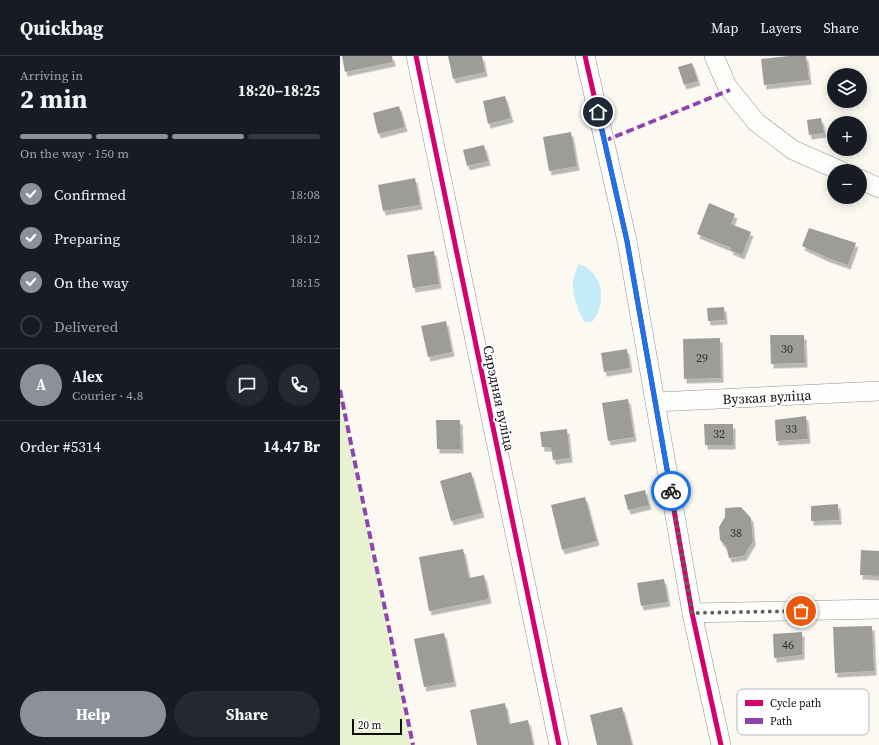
<!DOCTYPE html>
<html lang="en">
<head>
<meta charset="utf-8">
<style>
  body { margin:0; font-family:"Source Serif 4",serif; background:#242831; color:#f1f3f6; height:100vh; display:flex; flex-direction:column; font-size:15px; white-space:nowrap }
  * { box-sizing:border-box; margin:0 }
  p { font-size:13px; color:#9ea1a6 }
  .icon { flex:none; width:22px; height:22px; fill:none; stroke:currentColor; stroke-width:2; stroke-linecap:round; stroke-linejoin:round }
  .map { position:relative; flex:1; overflow:hidden }
  .panel { display:flex; flex-direction:column; background:#171b24; width:340px }
  .panel>* { flex:none }
  .tools { position:absolute; left:487px; top:12px; display:grid; gap:8px }
  .tools a { display:grid; place-items:center; width:40px; height:40px; border-radius:50%; background:#171b24; box-shadow:0 2px 10px #0003; font-size:20px }
  .scale { position:absolute; left:12px; bottom:10px; width:50px; box-sizing:border-box; padding-left:4px; border:2px solid #0d0d0d; border-top:0; font-size:11px; line-height:14px; white-space:nowrap; color:#0d0d0d; -webkit-text-stroke:3px #fff; paint-order:stroke }
  .pin { position:absolute; display:grid; place-items:center; width:34px; height:34px; color:#fff; margin:-17px; border:2px solid #fff; border-radius:50%; box-shadow:0 1px 4px #0007 }
  .courier { position:absolute; display:grid; place-items:center; width:40px; height:40px; margin:-20px; border:3px solid #1a73e8; border-radius:50%; background:#fff; color:#222; box-shadow:0 1px 5px #0007 }
  .head em { font-style:normal; font-weight:700 }
  .head div { display:flex; flex-direction:column-reverse }
  .head { display:flex; align-items:center; justify-content:space-between; height:68px; padding:0 20px }
  h1 { font-size:26px; font-weight:700; line-height:30px }
  .bar { display:grid; grid-template-columns:repeat(4,1fr); gap:6px 4px; align-content:center; height:48px; padding:0 20px }
  .bar i { height:5px; border-radius:3px; background:#363941 }
  .bar .selected { background:#8c9099 }
  .bar p { grid-column:span 4 }
  .line { display:flex; align-items:center; gap:10px; padding:0 20px; border-top:1px solid #363941 }
  .line div { flex:1 }
  .round { display:grid; place-items:center; flex:none; width:42px; height:42px; border-radius:21px; background:#242831 }
  ol { padding:0 20px; list-style:none }
  li { display:flex; align-items:center; gap:12px; height:44px }
  li p { margin-inline-start:auto }
  li .icon { padding:4px; border-radius:50%; background:#8c9099; color:#fff; stroke-width:4 }
  li:last-child { color:#9ea1a6 }
  li i { width:22px; height:22px; border:2px solid #363941; border-radius:50% }
  .action { display:flex; gap:8px; margin-top:auto; padding:8px 20px }
  .action a { flex:1; height:46px; border-radius:24px; background:#8c9099; color:#fff; font-size:16px; font-weight:700; line-height:46px; text-align:center }
  .action a+a { background:#242831; color:#f1f3f6 }
  header { display:flex; align-items:center; gap:24px; box-sizing:border-box; height:56px; padding:0 20px; background:#171b24; border-bottom:1px solid #363941 }
  header strong { font-size:19px }
  nav { display:flex; gap:22px; margin-inline-start:auto; font-size:14px }
  main { display:flex; flex:1; min-height:0 }
  .map>svg:first-child { display:block }
  .garden { fill:#e8f2d0 }
  .water { fill:#c5ecf8 }
  .building { fill:#9e9c98; filter:url(#shadow) }
  .lines { fill:none; stroke-linecap:round; stroke-linejoin:round }
  .minor-casing { stroke:#949390; stroke-width:20 }
  .minor { stroke:#fefefd; stroke-width:19 }
  .quiet { stroke:#8e44ad; stroke-width:4; stroke-dasharray:8 4; stroke-linecap:butt }
  .cycleway-casing { stroke:#fff; stroke-width:8 }
  .cycleway { stroke:#d6006c; stroke-width:5 }
  .done { stroke:#60605d; stroke-width:4; stroke-dasharray:0 7.2 }
  .route { stroke:#1a73e8; stroke-width:5 }
  .labels { text-anchor:middle; dominant-baseline:central; stroke-width:4; stroke-linejoin:round; paint-order:stroke }
  .number-label { font-size:12px; fill:#313130 }
  .street-label { font-size:14px; fill:#0d0d0d; stroke:#fff }
  .key { fill:#fff; stroke:#b6b6b6; stroke-width:1 }
  .key-label { font-size:11px; fill:#0d0d0d }
</style>
</head>
<body>
<header>
<strong>Quickbag</strong>
<nav><a>Map</a><a>Layers</a><a>Share</a></nav>
</header>
<main>
<section class="panel">
<div class="head"><div><h1>2 min</h1><p>Arriving in</p></div><em>18:20–18:25</em></div>
<div class="bar"><i class="selected"></i><i class="selected"></i><i class="selected"></i><i></i><p>On the way · 150 m</p></div>
<ol>
<li><svg class="icon" aria-label="check" viewBox="0 0 24 24"><path d="M5 12l5 5 9-10"/></svg>Confirmed<p>18:08</p></li>
<li><svg class="icon" aria-label="check" viewBox="0 0 24 24"><path d="M5 12l5 5 9-10"/></svg>Preparing<p>18:12</p></li>
<li><svg class="icon" aria-label="check" viewBox="0 0 24 24"><path d="M5 12l5 5 9-10"/></svg>On the way<p>18:15</p></li>
<li><i></i>Delivered</li>
</ol>
<div class="line" style="height:72px"><b class="round" style="background:#8c9099;color:#fff">A</b><div><b>Alex</b><p>Courier · 4.8</p></div><a class="round"><svg class="icon" aria-label="chat" viewBox="0 0 24 24"><path d="M4 5h16v11H9l-5 4z"/></svg></a><a class="round"><svg class="icon" aria-label="phone" viewBox="0 0 24 24"><path d="M5 4h4l2 5-3 2q2 4 5 5l2-3 5 2v4C11 20 4 13 5 4z"/></svg></a></div>
<div class="line" style="height:52px"><div>Order #5314</div><b>14.47 Br</b></div>
<div class="action"><a>Help</a><a>Share</a></div>
</section>
<div class="map">
<svg width="539" height="689" viewBox="0 0 539 689">
  <defs>
    <filter id="shadow"><feDropShadow dx="2.5" dy="4.5" stdDeviation="0" flood-color="#0004"/></filter>
  </defs>
  <rect width="100%" height="100%" fill="#fbf9f2"/>
  <!-- garden -->
  <polygon class="garden" points="0,341 72,689 0,689"/>
  <!-- water -->
  <path class="water" d="M239,208c25,8 28,39 13,58h-8c-9,-19 -17,-38 -5,-58z"/>
  <!-- building -->
  <g class="building">
    <polygon points="2,0 52,0 53,6 5,16"/>
    <polygon points="108,0 142,0 145,16 113,23"/>
    <polygon points="449,0 466,0 469,24 424,29 421,3"/>
    <polygon points="352,7 358,25 344,29 338,11"/>
    <polygon points="165,40 171,62 148,68 143,45"/>
    <polygon points="59,50 65,71 38,78 33,57"/>
    <polygon points="481,62 484,77 469,79 467,64"/>
    <polygon points="231,76 237,110 209,115 203,81"/>
    <polygon points="144,89 148,105 127,110 123,94"/>
    <polygon points="75,122 80,149 43,155 38,129"/>
    <polygon points="369,147 395,158 391,168 411,176 402,199 390,194 391,192 357,178"/>
    <polygon points="469,172 516,187 508,209 488,202 462,190"/>
    <polygon points="94,195 99,228 73,232 67,199"/>
    <polygon points="384,251 385,264 368,265 367,252"/>
    <polygon points="106,265 112,296 88,301 81,270"/>
    <polygon points="430,279 464,279 465,307 431,308"/>
    <polygon points="380,282 381,322 344,323 343,283"/>
    <polygon points="287,293 290,312 264,316 261,297"/>
    <polygon points="288,343 294,381 268,385 262,347"/>
    <polygon points="466,360 468,383 436,385 435,364"/>
    <polygon points="96,364 120,364 121,393 97,393"/>
    <polygon points="364,368 393,368 393,389 365,389"/>
    <polygon points="227,373 230,402 213,404 211,391 202,391 200,376"/>
    <polygon points="131,416 142,457 111,465 100,425"/>
    <polygon points="305,434 309,449 288,454 284,439"/>
    <polygon points="245,441 257,485 222,494 211,449"/>
    <polygon points="498,448 499,464 471,465 471,450"/>
    <polygon points="401,451 411,462 413,485 404,500 389,502 386,490 380,484 379,471 385,461 385,452"/>
    <polygon points="123,493 129,522 144,519 149,543 89,555 79,501"/>
    <polygon points="521,494 539,495 539,520 520,519"/>
    <polygon points="324,523 328,546 301,550 297,527"/>
    <polygon points="532,570 534,615 495,617 493,571"/>
    <polygon points="462,576 462,599 434,602 433,578"/>
    <polygon points="104,577 114,626 84,631 74,583"/>
    <polygon points="165,647 169,668 188,664 193,689 137,689 130,654"/>
    <polygon points="282,651 292,689 257,689 250,659"/>
  </g>
  <g class="lines">
    <!-- minor casing -->
    <g class="minor-casing">
      <g id="minor">
        <polyline points="76,0 219,689"/>
        <polyline points="245,0 287,185 352,557 381,689"/>
        <polyline points="374,0 387,30 416,66 453,94 501,115"/>
        <polyline points="520,123 539,132"/>
        <polyline points="316,346 539,335"/>
        <polyline points="352,557 539,553"/>
      </g>
    </g>
    <!-- minor -->
    <use href="#minor" class="minor"/>
    <!-- quiet -->
    <g class="quiet">
      <polyline points="264,85 390,34"/>
      <polyline points="0,334 73,689"/>
    </g>
    <!-- cycleway casing -->
    <g class="cycleway-casing">
      <g id="cycleway">
        <polyline points="76,0 219,689"/>
        <polyline points="245,0 287,185 352,557 381,689"/>
      </g>
    </g>
    <!-- cycleway -->
    <use href="#cycleway" class="cycleway"/>
  </g>
  <g class="lines">
    <!-- done -->
    <polyline class="done" points="331,435 352,557 461,555"/>
    <!-- route -->
    <polyline class="route" points="258,56 287,185 331,435"/>
  </g>
  <g class="labels">
    <!-- number labels -->
    <g class="number-label">
      <text x="447" y="293">30</text>
      <text x="362" y="302">29</text>
      <text x="451" y="373">33</text>
      <text x="379" y="378">32</text>
      <text x="396" y="477">38</text>
      <text x="448" y="589">46</text>
    </g>
    <!-- street labels -->
    <g class="street-label">
      <text transform="translate(427 341) rotate(-3)">Вузкая вуліца</text>
      <text transform="translate(159 342) rotate(78)">Сярэдняя вуліца</text>
    </g>
  </g>
  <!-- legend -->
  <rect x="397" y="633" width="132" height="46" rx="6" class="key"/>
  <rect x="405" y="644" width="18" height="6" fill="#d6006c"/>
  <rect x="405" y="662" width="18" height="6" fill="#8e44ad"/>
  <g class="key-label">
    <text x="430" y="651">Cycle path</text>
    <text x="430" y="669">Path</text>
  </g>
</svg>
<div class="tools">
<a><svg class="icon" aria-label="layers" viewBox="0 0 24 24"><path d="M12 4l9 5-9 5-9-5zM3 14l9 5 9-5"/></svg></a>
<a>+</a>
<a>−</a>
</div>
<div class="scale">20 m</div>
<div class="pin" style="left:461px;top:555px;background:#ea580c"><svg class="icon" aria-label="bag" viewBox="0 0 24 24"><path d="M5 8h14l-1 12H6zM9 8a3 3 0 0 1 6 0"/></svg></div>
<div class="pin" style="left:258px;top:56px;background:#1f2937"><svg class="icon" aria-label="home" viewBox="0 0 24 24"><path d="M3 11l9-7 9 7M6 9v11h12V9"/></svg></div>
<div class="courier" style="left:331px;top:435px"><svg class="icon" aria-label="bike" viewBox="0 0 24 24"><circle cx="6" cy="16" r="4"/><circle cx="18" cy="16" r="4"/><path d="M6 16l4-8h5l3 8M10 8l3 8H6M13 5h3"/></svg></div>
</div>
</main>
</body>
</html>
